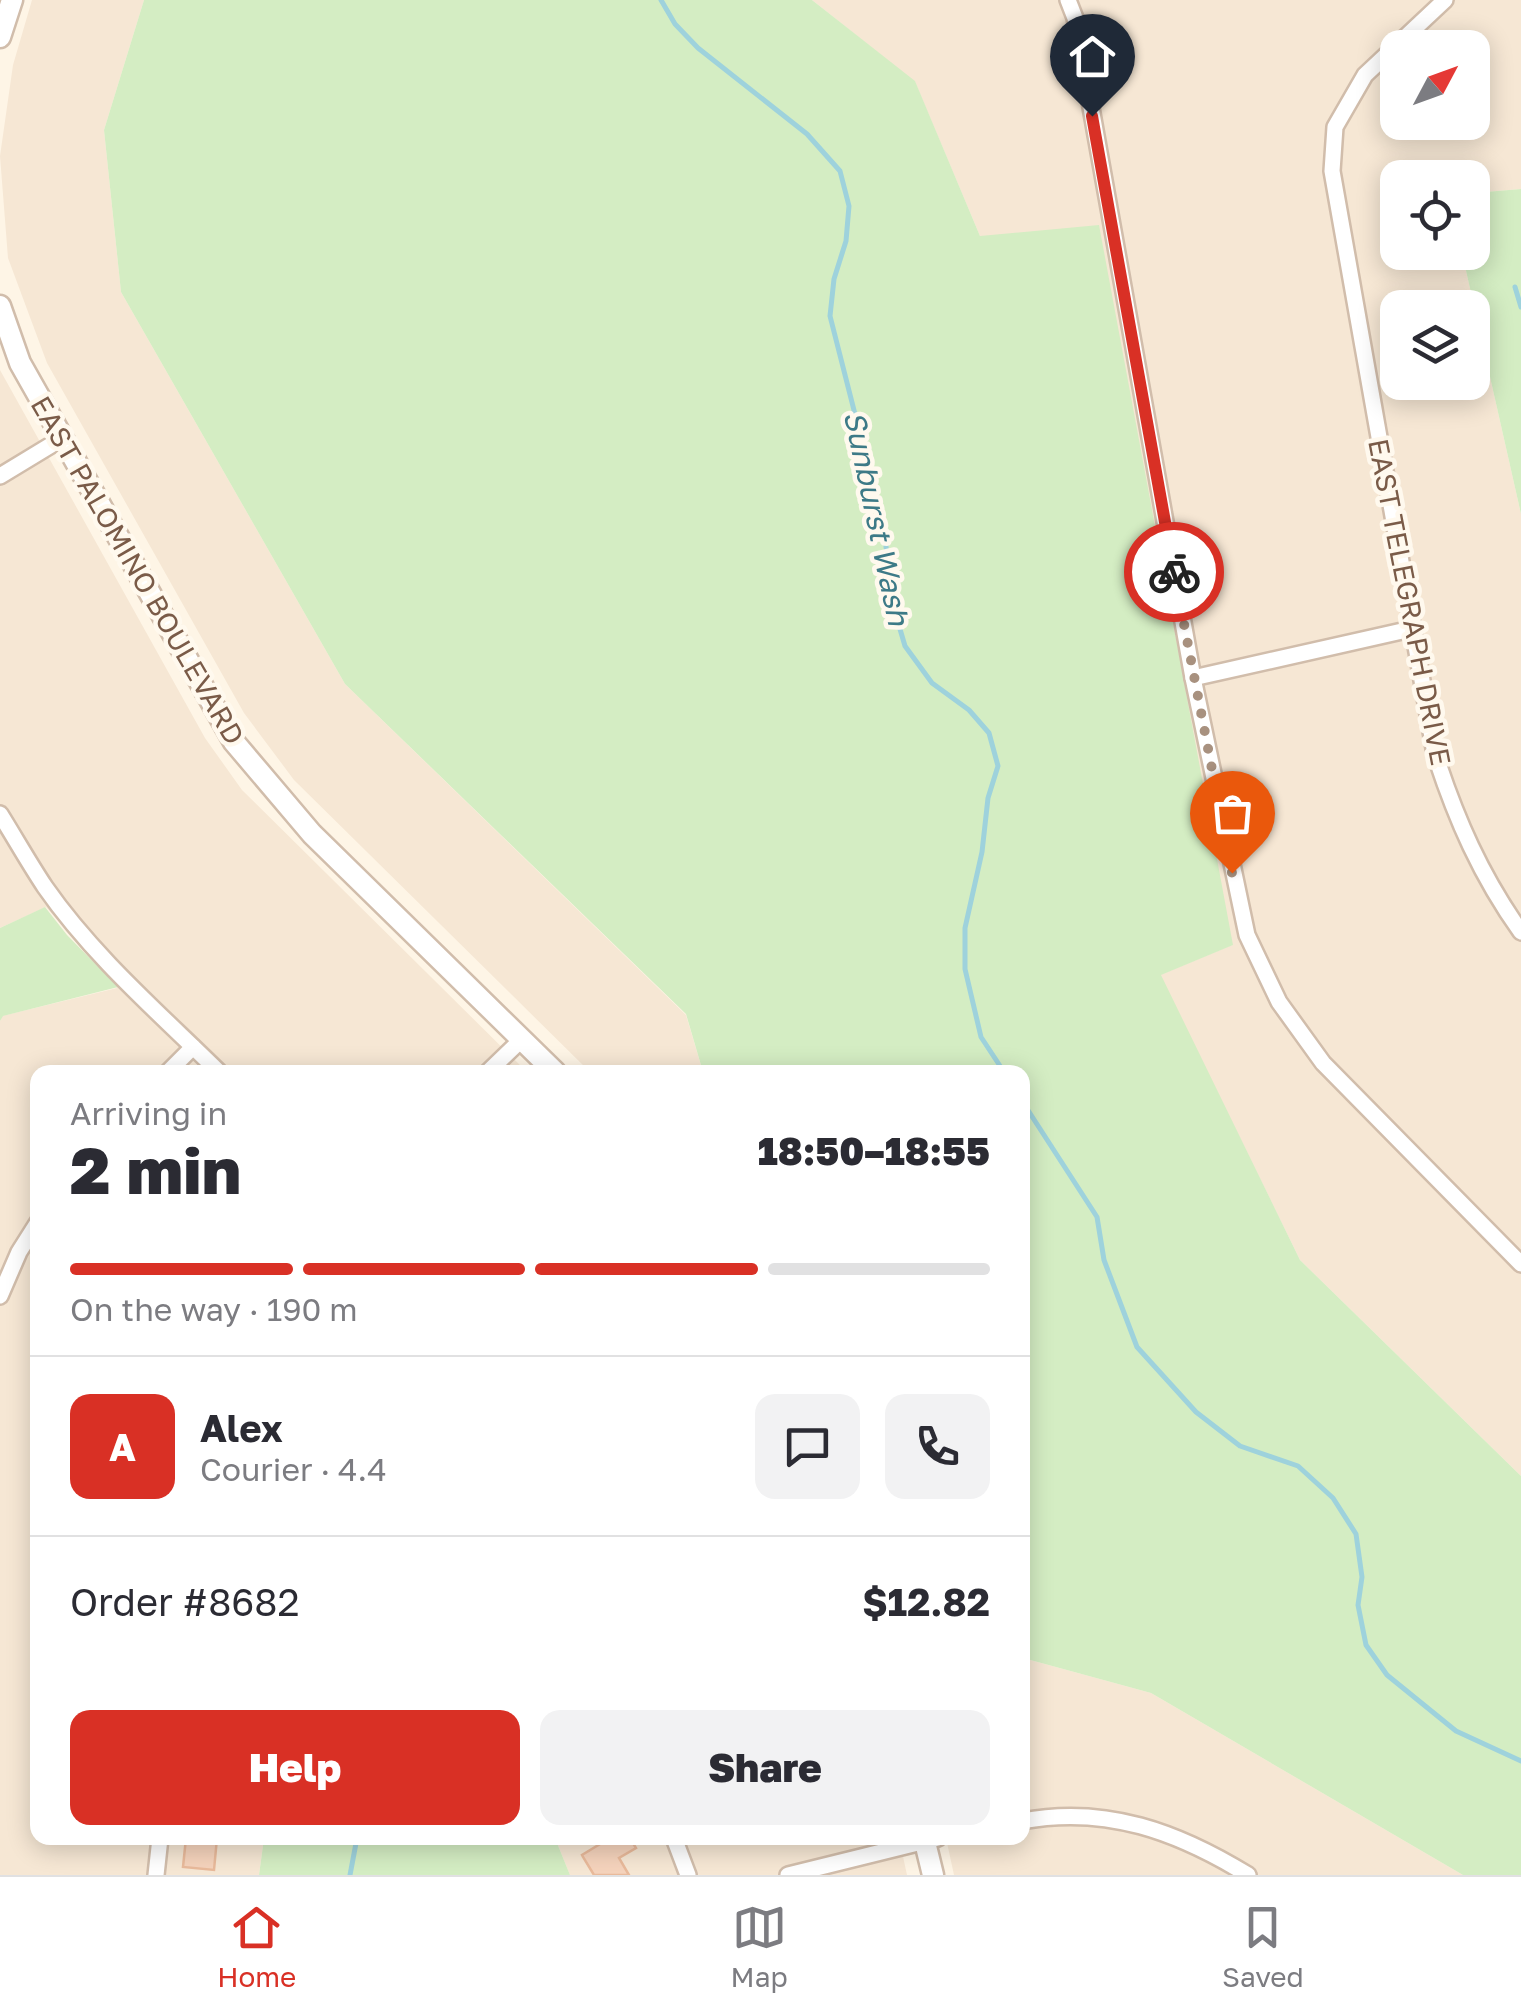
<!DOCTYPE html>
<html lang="en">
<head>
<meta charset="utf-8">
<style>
  body { margin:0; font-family:"Golos Text",sans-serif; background:#f2f2f3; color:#2b2b33; height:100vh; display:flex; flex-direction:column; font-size:38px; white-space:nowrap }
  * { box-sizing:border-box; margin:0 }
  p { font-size:32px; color:#7c7c81 }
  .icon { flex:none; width:55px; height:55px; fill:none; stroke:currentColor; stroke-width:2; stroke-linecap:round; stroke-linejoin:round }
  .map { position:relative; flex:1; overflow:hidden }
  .details { position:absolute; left:30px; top:1065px; width:1000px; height:780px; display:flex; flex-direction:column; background:#fff; border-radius:20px; box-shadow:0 5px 25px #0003 }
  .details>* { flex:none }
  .needle { width:65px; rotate:49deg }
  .buttons { position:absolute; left:1380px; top:30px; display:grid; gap:20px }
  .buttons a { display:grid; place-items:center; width:110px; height:110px; border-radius:20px; background:#fff; box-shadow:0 5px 25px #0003; font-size:50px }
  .pin { position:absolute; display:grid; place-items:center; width:85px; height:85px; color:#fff; margin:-102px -42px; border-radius:50% 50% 50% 0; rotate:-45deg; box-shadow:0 0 10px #0007 }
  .pin .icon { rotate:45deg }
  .courier { position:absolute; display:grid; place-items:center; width:100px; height:100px; margin:-50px; border:8px solid #d93025; border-radius:50%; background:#fff; color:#222; box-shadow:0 2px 12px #0007 }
  .headline em { font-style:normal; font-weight:800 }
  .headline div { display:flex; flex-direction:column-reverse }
  .headline { display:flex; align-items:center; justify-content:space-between; height:170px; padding:0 40px }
  h1 { font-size:65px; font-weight:800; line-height:75px }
  .bar { display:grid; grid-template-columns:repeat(4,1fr); gap:15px 10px; align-content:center; height:120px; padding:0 40px }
  .bar i { height:12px; border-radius:8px; background:#e1e1e2 }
  .bar .current { background:#d93025 }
  .bar p { grid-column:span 4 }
  .line { display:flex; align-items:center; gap:25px; padding:0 40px; border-top:2px solid #e1e1e2 }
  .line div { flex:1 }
  .round { display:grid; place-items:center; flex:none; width:105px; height:105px; border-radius:20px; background:#f2f2f3 }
  .primary-button { display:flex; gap:20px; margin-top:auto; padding:20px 40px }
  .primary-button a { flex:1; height:115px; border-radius:20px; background:#d93025; color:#fff; font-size:40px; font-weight:800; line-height:115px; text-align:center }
  .primary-button a+a { background:#f2f2f3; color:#2b2b33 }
  .menu { display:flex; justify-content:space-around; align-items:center; height:140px; border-top:2px solid #e1e1e2; background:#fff; font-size:28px; color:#7c7c81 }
  .menu a { display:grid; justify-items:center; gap:5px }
  .menu .current { color:#d93025 }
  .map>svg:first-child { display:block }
  .residential { fill:#f6e7d4; fill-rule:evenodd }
  .green { fill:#d4edc3 }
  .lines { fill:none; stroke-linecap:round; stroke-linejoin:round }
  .stream { stroke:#9ed2dc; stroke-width:5 }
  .building { fill:#f5d3bc; stroke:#e9ba9b; stroke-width:2.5 }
  .minor-casing { stroke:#d1bdab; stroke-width:20 }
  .tertiary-casing { stroke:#d1bdab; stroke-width:25 }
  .minor { stroke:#fff; stroke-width:15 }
  .tertiary { stroke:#fff; stroke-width:20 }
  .done { stroke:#a8917f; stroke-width:10; stroke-dasharray:0 18 }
  .route { stroke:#d93025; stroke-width:12 }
  .labels { text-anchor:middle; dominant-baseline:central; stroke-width:9; stroke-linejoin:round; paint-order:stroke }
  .street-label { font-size:28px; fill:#7a5b48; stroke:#fff9ee }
  .water-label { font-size:30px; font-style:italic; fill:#3d7a87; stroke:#fff9ee }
</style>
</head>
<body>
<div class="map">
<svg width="1521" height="1875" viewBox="0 0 1521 1875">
  <rect width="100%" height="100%" fill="#fef5e6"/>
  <!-- residential -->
  <g class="residential">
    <polygon points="32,0 144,0 104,130 121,292 345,684 686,1015 703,1072 590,1072 294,780 244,713 47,363 8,258 0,156 13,65"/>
    <path d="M812,0h709v189l-48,4 -1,-15h-74v74l64,1 59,261v962l-221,-216 -140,-285 72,-30 -252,-709 -65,-154zM1398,48h74v74h-74zM1398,308h74v74h-74z"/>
    <polygon points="0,370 205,738 242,790 527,1072 38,1072 38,1838 264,1838 259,1875 0,1875 0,1021 2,1016 117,988 46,907 0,928"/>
    <polygon points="1023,1658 1151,1693 1463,1875 954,1875 946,1838 1022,1838"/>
    <polygon points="555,1838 899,1838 907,1875 570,1875"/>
  </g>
  <!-- green -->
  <g class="green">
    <polygon points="144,0 812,0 915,81 980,236 1099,225 1233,945 1161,975 1300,1260 1521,1476 1521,1875 1463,1875 1151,1693 1023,1658 1022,1072 703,1072 686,1014 345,684 121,292 104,130"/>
    <polygon points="1521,189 1521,514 1462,253 1472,252 1473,193"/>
    <polygon points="45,907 67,935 118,987 3,1016 0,1021 0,928"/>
    <polygon points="264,1838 555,1838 570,1875 259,1875"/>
  </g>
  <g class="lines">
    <!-- stream -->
    <g class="stream">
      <polyline points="661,0 675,24 698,48 807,134 840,171 849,206 846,241 834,279 830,316 884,528 892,602 905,646 932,683 969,710 989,733 998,766 988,798 982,852 965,928 965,969 981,1037 1004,1072"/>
      <polyline points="1515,287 1521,307"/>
      <polyline points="1022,1101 1097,1217 1104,1260 1137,1347 1196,1412 1240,1446 1298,1466 1333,1498 1356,1534 1362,1577 1358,1605 1366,1645 1387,1675 1456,1731 1521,1761"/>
      <polyline points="350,1875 357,1838"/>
    </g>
  </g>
  <!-- building -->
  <g class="building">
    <polygon points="186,1838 217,1838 214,1870 183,1867"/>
    <polygon points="610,1838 630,1838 636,1848 619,1858 629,1875 594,1875 583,1857 582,1855"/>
  </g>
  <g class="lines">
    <!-- minor casing -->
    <g class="minor-casing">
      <g id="minor">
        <polyline points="1068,0 1075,18 1193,678 1247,935 1279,1002 1323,1063 1521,1264"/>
        <path d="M1445,0l-80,75 -30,52 -3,44 103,583c21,65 46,122 86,178"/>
        <polyline points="0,476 61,439"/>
        <polyline points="1193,678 1411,629"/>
        <path d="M0,814c15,24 29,49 45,73 48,69 114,126 174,185"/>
        <polyline points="168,1072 193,1047"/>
        <polyline points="488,1072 522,1039"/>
        <polyline points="0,1296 19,1252 38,1222"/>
        <path d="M1022,1821c84,-16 156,11 226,54"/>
        <polyline points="674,1838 688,1875"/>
        <polyline points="156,1875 160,1838"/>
        <polyline points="788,1875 938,1838"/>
      </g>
    </g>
    <!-- tertiary casing -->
    <g class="tertiary-casing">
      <g id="tertiary">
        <polyline points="0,37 12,0"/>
        <polyline points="0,306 20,363 234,742 312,834 555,1072"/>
        <polyline points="924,1838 933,1875"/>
      </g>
    </g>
    <!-- minor -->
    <use href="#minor" class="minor"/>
    <!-- tertiary -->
    <use href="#tertiary" class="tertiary"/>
  </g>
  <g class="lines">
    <!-- done -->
    <polyline class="done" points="1174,572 1232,873"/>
    <!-- route -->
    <polyline class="route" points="1092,116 1174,572"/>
  </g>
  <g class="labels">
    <!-- street labels -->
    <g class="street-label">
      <text transform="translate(138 570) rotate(60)">EAST PALOMINO BOULEVARD</text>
      <text transform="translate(1410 602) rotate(79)">EAST TELEGRAPH DRIVE</text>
    </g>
    <!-- water labels -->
    <g class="water-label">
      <text transform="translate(877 518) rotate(78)">Sunburst Wash</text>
    </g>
  </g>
</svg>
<div class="buttons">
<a><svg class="needle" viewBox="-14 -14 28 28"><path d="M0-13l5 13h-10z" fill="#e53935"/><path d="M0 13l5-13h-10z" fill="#7c7c81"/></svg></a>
<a><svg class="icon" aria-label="locate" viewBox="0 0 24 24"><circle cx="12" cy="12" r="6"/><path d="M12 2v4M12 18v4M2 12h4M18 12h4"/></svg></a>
<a><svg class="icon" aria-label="layers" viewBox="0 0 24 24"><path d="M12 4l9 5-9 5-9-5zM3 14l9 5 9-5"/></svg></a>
</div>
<div class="pin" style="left:1232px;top:873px;background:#ea580c"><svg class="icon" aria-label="bag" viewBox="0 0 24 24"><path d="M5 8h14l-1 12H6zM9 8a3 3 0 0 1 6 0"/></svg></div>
<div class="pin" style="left:1092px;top:116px;background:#1f2937"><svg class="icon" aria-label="home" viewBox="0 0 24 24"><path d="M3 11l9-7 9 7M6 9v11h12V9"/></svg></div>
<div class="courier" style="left:1174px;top:572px"><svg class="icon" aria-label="bike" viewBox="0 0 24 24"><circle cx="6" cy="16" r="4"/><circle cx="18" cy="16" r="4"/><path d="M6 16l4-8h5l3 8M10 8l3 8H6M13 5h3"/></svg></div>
<section class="details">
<div class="headline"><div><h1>2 min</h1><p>Arriving in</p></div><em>18:50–18:55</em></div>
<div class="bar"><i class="current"></i><i class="current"></i><i class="current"></i><i></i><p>On the way · 190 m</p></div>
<div class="line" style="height:180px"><b class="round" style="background:#d93025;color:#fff">A</b><div><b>Alex</b><p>Courier · 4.4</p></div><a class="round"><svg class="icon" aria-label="chat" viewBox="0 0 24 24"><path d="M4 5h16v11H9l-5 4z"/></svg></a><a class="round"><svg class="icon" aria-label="phone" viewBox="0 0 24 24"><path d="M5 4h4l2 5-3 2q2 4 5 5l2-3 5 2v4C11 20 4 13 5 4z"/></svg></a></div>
<div class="line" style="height:130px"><div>Order #8682</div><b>$12.82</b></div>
<div class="primary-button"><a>Help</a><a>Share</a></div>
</section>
</div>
<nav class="menu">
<a class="current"><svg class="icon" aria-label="home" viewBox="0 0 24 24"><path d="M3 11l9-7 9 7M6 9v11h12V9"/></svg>Home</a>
<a><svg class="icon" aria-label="map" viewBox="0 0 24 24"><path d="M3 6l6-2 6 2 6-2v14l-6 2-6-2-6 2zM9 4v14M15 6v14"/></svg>Map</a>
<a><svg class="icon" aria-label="saved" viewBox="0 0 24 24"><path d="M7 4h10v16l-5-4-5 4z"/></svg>Saved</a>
</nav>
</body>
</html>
